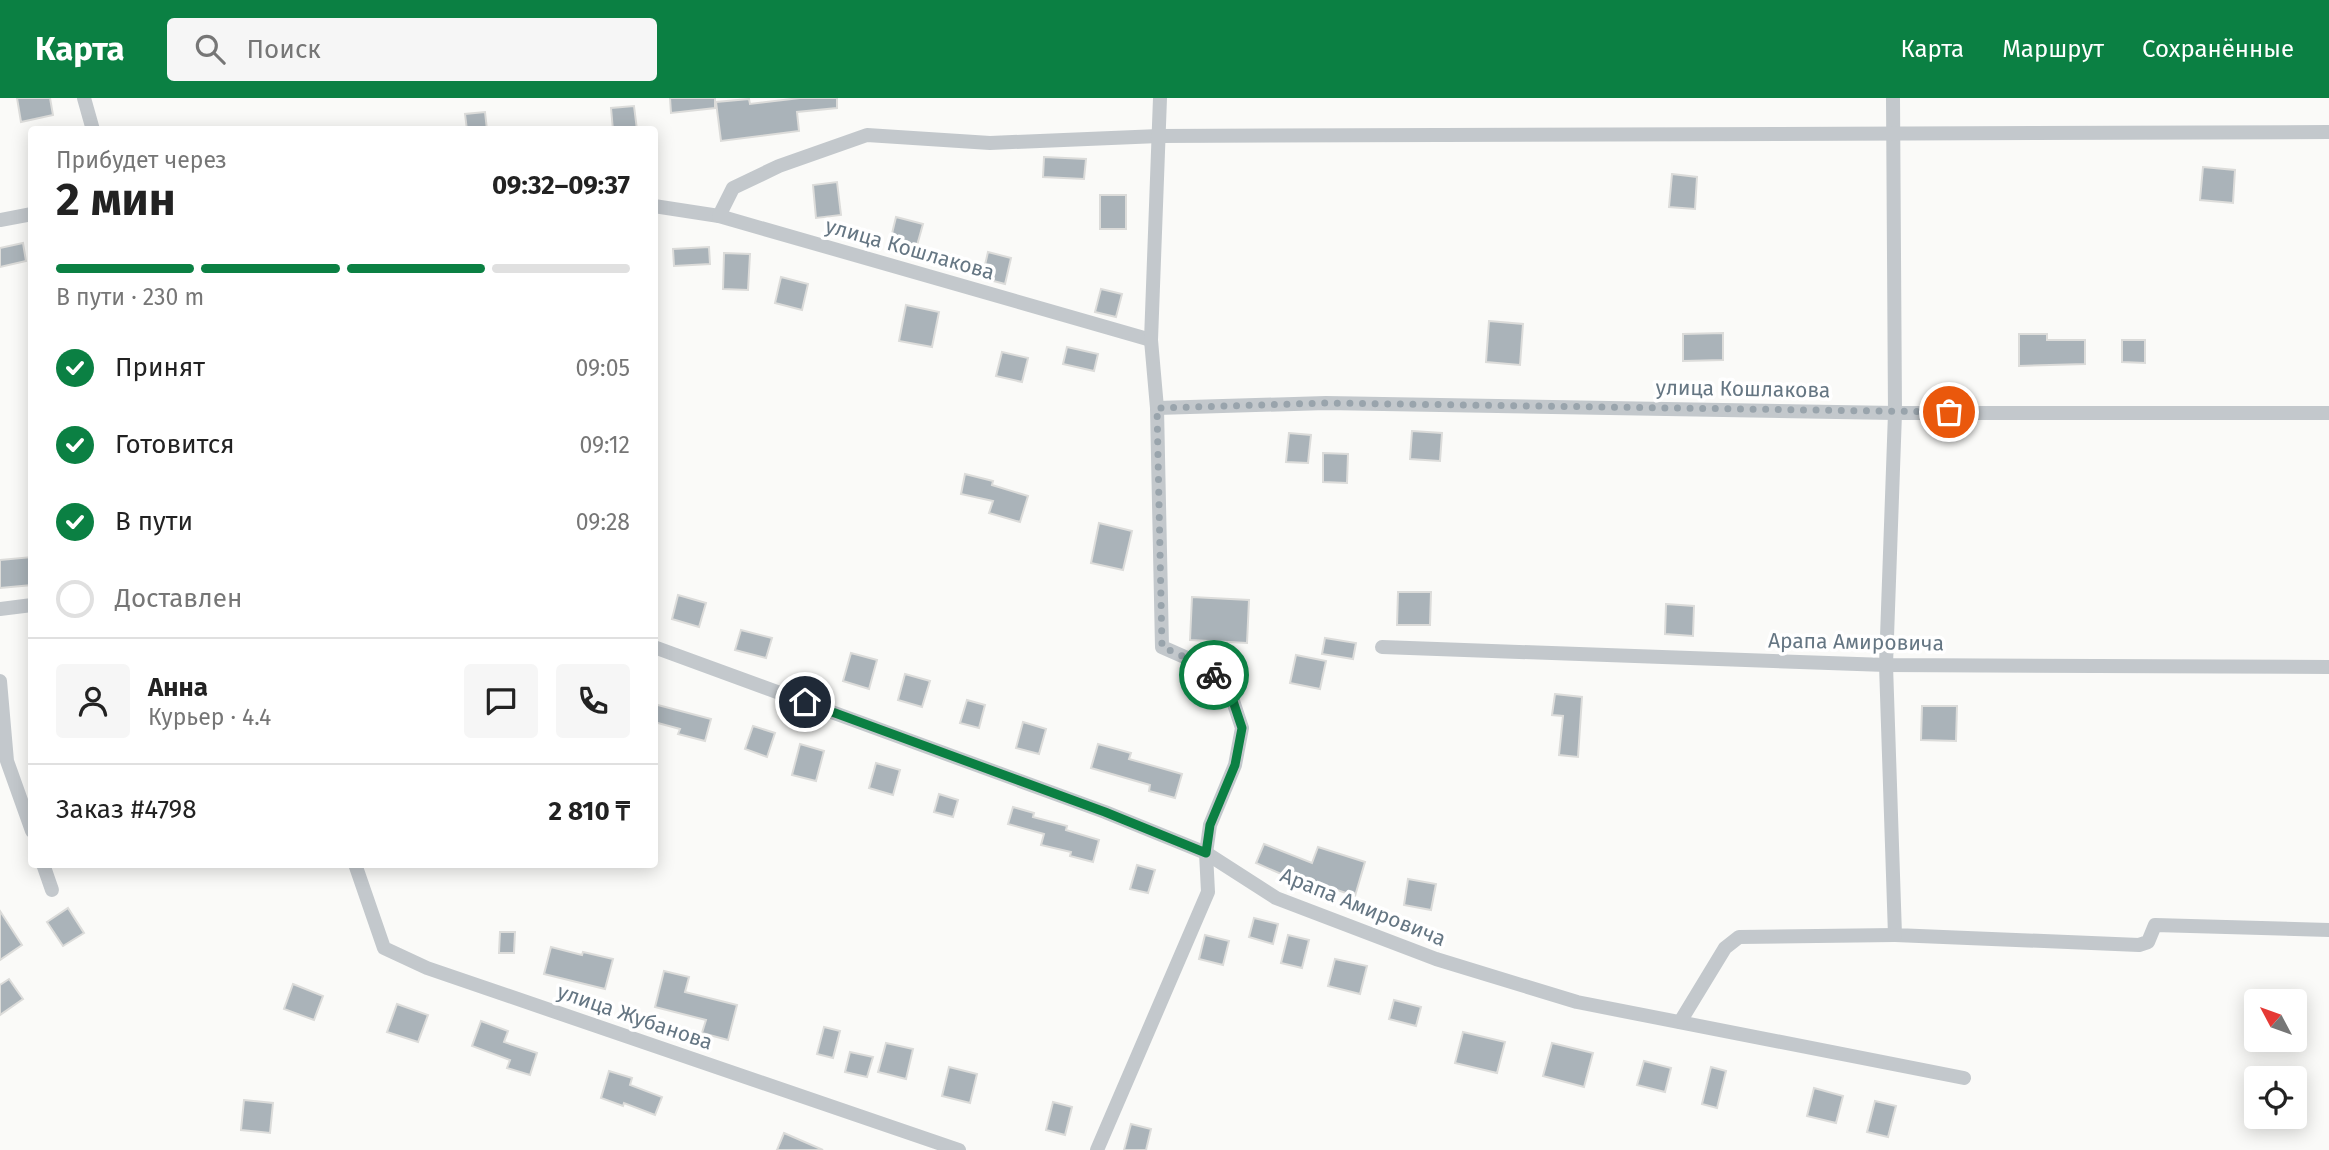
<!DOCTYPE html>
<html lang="ru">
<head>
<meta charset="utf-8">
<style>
  body { margin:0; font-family:"Fira Sans",sans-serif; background:#f6f6f6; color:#222; height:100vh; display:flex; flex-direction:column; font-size:26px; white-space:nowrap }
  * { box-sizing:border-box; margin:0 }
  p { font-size:23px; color:#767676 }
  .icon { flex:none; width:38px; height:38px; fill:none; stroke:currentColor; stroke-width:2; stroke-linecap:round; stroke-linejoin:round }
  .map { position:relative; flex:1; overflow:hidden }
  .sheet { position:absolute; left:28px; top:28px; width:630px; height:742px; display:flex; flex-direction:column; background:#fff; border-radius:7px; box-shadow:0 4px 18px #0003 }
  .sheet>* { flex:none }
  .needle { width:46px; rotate:311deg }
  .controls { position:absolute; left:2244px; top:891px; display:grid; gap:14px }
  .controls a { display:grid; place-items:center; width:63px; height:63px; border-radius:7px; background:#fff; box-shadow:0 4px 18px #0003; font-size:35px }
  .pin { position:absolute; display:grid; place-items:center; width:60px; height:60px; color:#fff; margin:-30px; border:4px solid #fff; border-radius:50%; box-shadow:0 2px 7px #0007 }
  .courier { position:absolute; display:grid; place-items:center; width:70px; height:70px; margin:-35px; border:5px solid #0b8043; border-radius:50%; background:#fff; color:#222; box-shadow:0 2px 9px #0007 }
  .headline em { font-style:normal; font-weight:700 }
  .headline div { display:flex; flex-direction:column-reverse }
  .headline { display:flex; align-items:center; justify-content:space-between; height:119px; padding:0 28px }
  h1 { font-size:46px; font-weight:700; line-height:52px }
  .bar { display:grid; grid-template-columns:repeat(4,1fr); gap:10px 7px; align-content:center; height:84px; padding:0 28px }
  .bar i { height:9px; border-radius:5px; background:#e0e0e0 }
  .bar .active { background:#0b8043 }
  .bar p { grid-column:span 4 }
  .line { display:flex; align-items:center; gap:18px; padding:0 28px; border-top:2px solid #e0e0e0 }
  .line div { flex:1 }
  .round { display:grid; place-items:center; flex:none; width:74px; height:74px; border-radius:7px; background:#f6f6f6 }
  ol { padding:0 28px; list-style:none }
  li { display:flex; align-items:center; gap:21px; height:77px }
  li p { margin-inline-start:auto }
  li .icon { padding:7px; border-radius:50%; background:#0b8043; color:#fff; stroke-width:4 }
  li:last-child { color:#767676 }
  li i { width:38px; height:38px; border:4px solid #e0e0e0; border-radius:50% }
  header { display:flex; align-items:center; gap:42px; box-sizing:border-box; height:98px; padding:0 35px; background:#0b8043; color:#fff }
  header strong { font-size:33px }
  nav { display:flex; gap:38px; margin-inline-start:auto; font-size:24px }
  .search { width:490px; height:63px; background:#f6f6f6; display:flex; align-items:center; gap:18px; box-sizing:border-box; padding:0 24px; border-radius:7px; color:#767676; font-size:26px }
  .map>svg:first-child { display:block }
  .building { fill:#aab3b9; stroke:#dcdcda; stroke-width:2 }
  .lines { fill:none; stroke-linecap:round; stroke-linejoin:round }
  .minor { stroke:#c3c8cc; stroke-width:14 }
  .done { stroke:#99a4ac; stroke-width:7; stroke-dasharray:0 12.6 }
  .route { stroke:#0b8043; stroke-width:9 }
  .labels { text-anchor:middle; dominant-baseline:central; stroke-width:7; stroke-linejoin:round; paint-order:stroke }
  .street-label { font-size:21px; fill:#657683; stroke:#fff }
</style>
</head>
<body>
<header>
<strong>Карта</strong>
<div class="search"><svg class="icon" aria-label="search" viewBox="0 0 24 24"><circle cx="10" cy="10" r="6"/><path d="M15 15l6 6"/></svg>Поиск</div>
<nav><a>Карта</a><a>Маршрут</a><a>Сохранённые</a></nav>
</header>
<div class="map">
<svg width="2329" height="1052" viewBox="0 0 2329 1052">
  <rect width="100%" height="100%" fill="#fafaf8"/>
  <!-- building -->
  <g class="building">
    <polygon points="17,0 50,0 53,17 21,24"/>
    <polygon points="670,0 715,0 715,10 671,15"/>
    <polygon points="800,0 837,0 837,10 797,14 799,33 721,43 716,4 749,1 750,6"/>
    <polygon points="634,8 637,32 613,32 611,10"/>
    <polygon points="485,14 487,32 467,32 465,16"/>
    <polygon points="1044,59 1086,61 1084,81 1043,79"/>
    <polygon points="2203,69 2235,72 2233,105 2200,102"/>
    <polygon points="1672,76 1697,79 1695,111 1669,109"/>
    <polygon points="837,84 841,117 816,120 813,87"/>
    <rect x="1100" y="97" width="26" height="34"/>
    <polygon points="896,119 923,126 916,151 890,144"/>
    <polygon points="23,145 26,163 0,169 0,150"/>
    <polygon points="709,149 710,166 674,168 673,151"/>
    <polygon points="988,154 1011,160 1005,186 982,180"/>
    <polygon points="724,155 750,156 748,192 723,191"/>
    <polygon points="781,179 808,186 802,212 775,205"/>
    <polygon points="1101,191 1122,196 1116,219 1095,214"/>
    <polygon points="906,207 939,214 932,249 899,243"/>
    <polygon points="1489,223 1523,226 1520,267 1486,264"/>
    <polygon points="1723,235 1723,262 1683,263 1683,236"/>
    <polygon points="2019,236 2047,236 2047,242 2085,242 2085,266 2019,268"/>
    <polygon points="2122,242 2145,242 2145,265 2122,264"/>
    <polygon points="1067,249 1098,256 1094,273 1063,266"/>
    <polygon points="1002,254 1028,260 1022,284 996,278"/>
    <polygon points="1412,333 1442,335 1440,363 1410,361"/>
    <polygon points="1289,335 1311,337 1308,365 1286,364"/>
    <polygon points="1323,355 1348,356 1347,385 1323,384"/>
    <polygon points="965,376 993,383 992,387 1028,398 1020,424 989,415 993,403 961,396"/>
    <polygon points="1099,425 1132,433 1123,472 1091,465"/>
    <polygon points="32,459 32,487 0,490 0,462"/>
    <polygon points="1398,494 1431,494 1430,527 1397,527"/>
    <polygon points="678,497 706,505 699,529 672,521"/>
    <polygon points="1192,499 1249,502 1247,545 1190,542"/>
    <polygon points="1666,506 1694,508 1693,538 1665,536"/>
    <polygon points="741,532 772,540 766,560 735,552"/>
    <polygon points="1325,540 1356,545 1353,561 1322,556"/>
    <polygon points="851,555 877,562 869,591 843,583"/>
    <polygon points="1296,557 1326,563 1320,591 1290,585"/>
    <polygon points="905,576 930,583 922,609 898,602"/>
    <polygon points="1555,596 1582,599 1578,659 1559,657 1563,618 1552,617"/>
    <polygon points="967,602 985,607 979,630 960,625"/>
    <polygon points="654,606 711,621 705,643 678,636 680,631 654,624"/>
    <polygon points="1922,608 1957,608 1956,643 1921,642"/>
    <polygon points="1023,624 1046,631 1039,656 1016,650"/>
    <polygon points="753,628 775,635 767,659 745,651"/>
    <polygon points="800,646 824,653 816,683 792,677"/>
    <polygon points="1098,646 1131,655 1129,661 1182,676 1175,700 1149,693 1150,687 1091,670"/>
    <polygon points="876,665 900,672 893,697 869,690"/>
    <polygon points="939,696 958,702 953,719 934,714"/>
    <polygon points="1013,709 1034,715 1033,719 1067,728 1066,732 1099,742 1093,764 1070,758 1071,754 1041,747 1044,736 1008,726"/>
    <polygon points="1264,746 1312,765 1318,749 1365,764 1355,798 1289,776 1288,779 1256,765"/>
    <polygon points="1137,767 1155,772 1148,795 1130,791"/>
    <polygon points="1408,781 1436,786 1431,812 1404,807"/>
    <polygon points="68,810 84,835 63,848 47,824"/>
    <polygon points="0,813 22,847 0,862"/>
    <polygon points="1254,820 1278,826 1273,846 1249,839"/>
    <polygon points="500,834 515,834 514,855 499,855"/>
    <polygon points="1205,837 1229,843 1223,867 1199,861"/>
    <polygon points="1288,837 1309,842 1302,870 1281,865"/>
    <polygon points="551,849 582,857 583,854 613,861 605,891 544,876"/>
    <polygon points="1335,861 1367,868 1360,896 1328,888"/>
    <polygon points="664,873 689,879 685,894 737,907 728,942 702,935 706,922 655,909"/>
    <polygon points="9,881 23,901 0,917 0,887"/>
    <polygon points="293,886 323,898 314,922 284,911"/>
    <polygon points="1394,902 1421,909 1416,928 1389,921"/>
    <polygon points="397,906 428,917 418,944 387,934"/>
    <polygon points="481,923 508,933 504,944 537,955 530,977 507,970 510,962 472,948"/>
    <polygon points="824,929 840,933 833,960 817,956"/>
    <polygon points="1463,934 1505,944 1497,975 1455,965"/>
    <polygon points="886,945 913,951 906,981 878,974"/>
    <polygon points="1552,945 1593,955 1584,989 1543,978"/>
    <polygon points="850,954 873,959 867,979 845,974"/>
    <polygon points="1644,963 1671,970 1665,994 1637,987"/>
    <polygon points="949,969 977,976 970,1005 942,998"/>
    <polygon points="1711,969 1726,973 1717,1010 1702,1006"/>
    <polygon points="609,973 632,980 630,987 662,999 655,1017 624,1005 623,1008 601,1000"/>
    <polygon points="1814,990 1843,998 1836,1025 1807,1018"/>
    <polygon points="244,1002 273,1005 270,1035 241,1032"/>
    <polygon points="1875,1003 1896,1008 1888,1039 1867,1034"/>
    <polygon points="1053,1004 1072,1009 1065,1037 1046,1032"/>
    <polygon points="1131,1026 1151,1031 1146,1052 1124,1052"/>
    <polygon points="784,1035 823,1052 777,1052"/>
  </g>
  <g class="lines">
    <!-- minor -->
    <g class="minor">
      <polyline points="84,0 93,32"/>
      <polyline points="1893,0 1895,315 1886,567 1895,837 2139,847 2148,844 2155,827 2329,832"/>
      <polyline points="654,108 719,118 1151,242"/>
      <polyline points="719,118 733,90 779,68 867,37 990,45 1159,38 2329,34"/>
      <polyline points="0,122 32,116"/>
      <polyline points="1157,310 1326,305 1895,315 2329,315"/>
      <polyline points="0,511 32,507"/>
      <polyline points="654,549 1105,714 1206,755 1276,800 1436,861 1577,904 1964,980"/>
      <polyline points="1382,549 1886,567 2329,569"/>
      <polyline points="0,583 7,663 32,733"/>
      <polyline points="43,766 52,792"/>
      <polyline points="355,766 384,850 427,870 959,1052"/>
      <polyline points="1680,924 1725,850 1739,839 1895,837"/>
      <polyline points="1097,1052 1208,794 1206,755 1210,727 1235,667 1242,630 1228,588 1196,564 1162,549 1157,310 1151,242 1160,0"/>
    </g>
  </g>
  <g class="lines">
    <!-- done -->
    <polyline class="done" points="1214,577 1196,564 1162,549 1157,310 1326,305 1949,314"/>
    <!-- route -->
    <polyline class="route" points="805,604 1105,714 1206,755 1210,727 1235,667 1242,630 1228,588 1214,577"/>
  </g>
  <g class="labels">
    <!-- street labels -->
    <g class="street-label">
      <text transform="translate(910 151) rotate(16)">улица Кошлакова</text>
      <text transform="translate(1743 291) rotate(1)">улица Кошлакова</text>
      <text transform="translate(1856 544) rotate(1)">Арапа Амировича</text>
      <text transform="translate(1363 809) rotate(22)">Арапа Амировича</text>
      <text transform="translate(635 919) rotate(19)">улица Жубанова</text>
    </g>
  </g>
</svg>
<div class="controls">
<a><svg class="needle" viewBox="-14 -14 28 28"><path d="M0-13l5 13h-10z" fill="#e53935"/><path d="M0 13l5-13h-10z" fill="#767676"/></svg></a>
<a><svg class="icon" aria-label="locate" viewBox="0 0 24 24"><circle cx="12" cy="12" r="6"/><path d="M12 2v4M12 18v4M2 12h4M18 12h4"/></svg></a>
</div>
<div class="pin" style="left:1949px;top:314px;background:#ea580c"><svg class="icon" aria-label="bag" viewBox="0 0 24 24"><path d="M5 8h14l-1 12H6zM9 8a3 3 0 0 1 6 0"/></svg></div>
<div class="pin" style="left:805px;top:604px;background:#1f2937"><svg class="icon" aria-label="home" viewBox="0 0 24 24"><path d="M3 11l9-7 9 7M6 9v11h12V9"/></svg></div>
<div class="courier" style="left:1214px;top:577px"><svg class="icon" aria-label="bike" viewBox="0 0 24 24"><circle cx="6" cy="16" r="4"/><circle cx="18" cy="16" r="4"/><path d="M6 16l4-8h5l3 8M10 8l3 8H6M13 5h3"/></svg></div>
<section class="sheet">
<div class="headline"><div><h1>2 мин</h1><p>Прибудет через</p></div><em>09:32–09:37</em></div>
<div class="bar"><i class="active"></i><i class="active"></i><i class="active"></i><i></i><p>В пути · 230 m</p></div>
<ol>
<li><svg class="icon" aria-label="check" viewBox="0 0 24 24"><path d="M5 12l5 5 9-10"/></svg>Принят<p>09:05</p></li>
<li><svg class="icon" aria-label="check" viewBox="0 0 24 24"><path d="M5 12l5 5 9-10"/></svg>Готовится<p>09:12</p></li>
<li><svg class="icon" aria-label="check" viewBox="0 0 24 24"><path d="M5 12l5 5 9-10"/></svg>В пути<p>09:28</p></li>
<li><i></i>Доставлен</li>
</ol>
<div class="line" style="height:126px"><a class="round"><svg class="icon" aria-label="person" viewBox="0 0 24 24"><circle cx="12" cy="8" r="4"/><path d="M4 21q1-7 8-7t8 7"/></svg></a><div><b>Анна</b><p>Курьер · 4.4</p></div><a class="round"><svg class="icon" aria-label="chat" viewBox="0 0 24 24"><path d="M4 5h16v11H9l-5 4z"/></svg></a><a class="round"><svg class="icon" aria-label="phone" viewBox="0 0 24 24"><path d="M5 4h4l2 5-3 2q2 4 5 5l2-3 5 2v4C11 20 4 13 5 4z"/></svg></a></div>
<div class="line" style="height:91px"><div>Заказ #4798</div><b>2 810 ₸</b></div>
</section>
</div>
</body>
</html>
